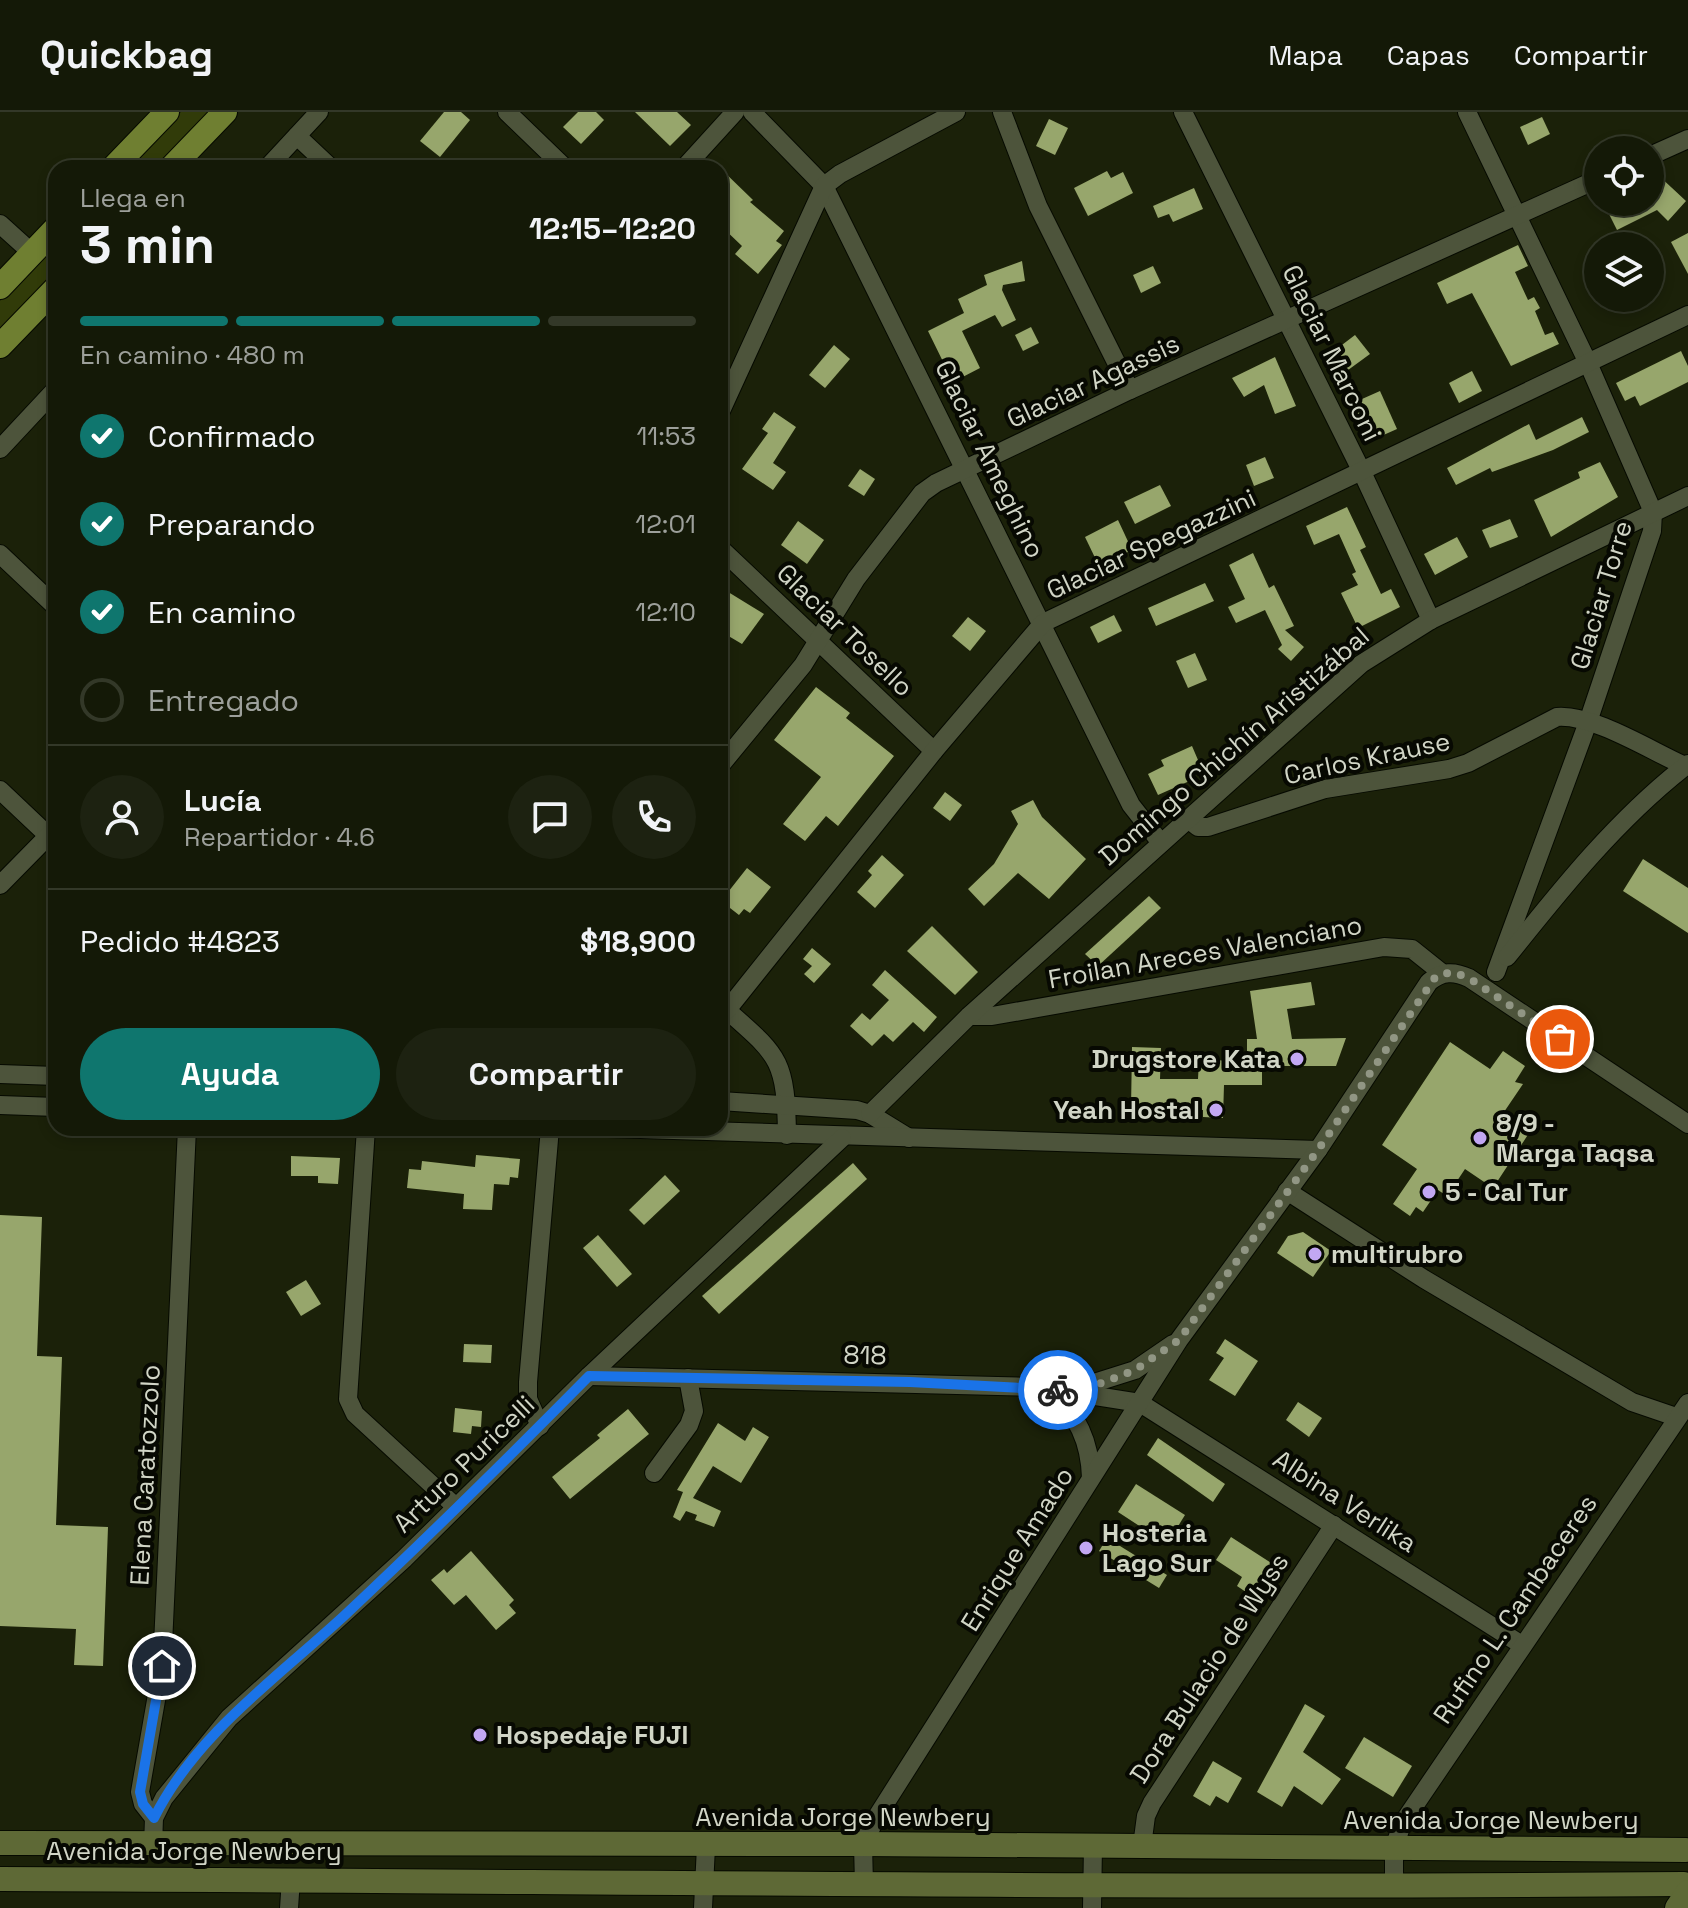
<!DOCTYPE html>
<html lang="es">
<head>
<meta charset="utf-8">
<style>
  body { margin:0; font-family:"Space Grotesk",sans-serif; background:#1d2211; color:#f1f3f6; height:100vh; display:flex; flex-direction:column; font-size:30px; white-space:nowrap }
  * { box-sizing:border-box; margin:0 }
  p { font-size:26px; color:#9da09b }
  .icon { flex:none; width:44px; height:44px; fill:none; stroke:currentColor; stroke-width:2; stroke-linecap:round; stroke-linejoin:round }
  .map { position:relative; flex:1; overflow:hidden }
  .panel { position:absolute; left:48px; top:48px; width:680px; height:976px; display:flex; flex-direction:column; background:#141907; border-radius:24px; box-shadow:0 4px 12px #0003,0 0 0 2px #333828 }
  .panel>* { flex:none }
  .fabs { position:absolute; left:1584px; top:24px; display:grid; gap:16px }
  .fabs a { display:grid; place-items:center; width:80px; height:80px; border-radius:50%; background:#141907; box-shadow:0 4px 12px #0003,0 0 0 2px #333828; font-size:40px }
  .pin { position:absolute; display:grid; place-items:center; width:68px; height:68px; color:#fff; margin:-34px; border:4px solid #fff; border-radius:50%; box-shadow:0 2px 8px #0007 }
  .courier { position:absolute; display:grid; place-items:center; width:80px; height:80px; margin:-40px; border:6px solid #1a73e8; border-radius:50%; background:#fff; color:#222; box-shadow:0 2px 10px #0007 }
  .overview em { font-style:normal; font-weight:700 }
  .overview div { display:flex; flex-direction:column-reverse }
  .overview { display:flex; align-items:center; justify-content:space-between; height:136px; padding:0 32px }
  h1 { font-size:52px; font-weight:700; line-height:60px }
  .bar { display:grid; grid-template-columns:repeat(4,1fr); gap:12px 8px; align-content:center; height:96px; padding:0 32px }
  .bar i { height:10px; border-radius:6px; background:#333828 }
  .bar .active { background:#0f766e }
  .bar p { grid-column:span 4 }
  .line { display:flex; align-items:center; gap:20px; padding:0 32px; border-top:2px solid #333828 }
  .line div { flex:1 }
  .round { display:grid; place-items:center; flex:none; width:84px; height:84px; border-radius:42px; background:#1d2211 }
  ol { padding:0 32px; list-style:none }
  li { display:flex; align-items:center; gap:24px; height:88px }
  li p { margin-inline-start:auto }
  li .icon { padding:8px; border-radius:50%; background:#0f766e; color:#fff; stroke-width:4 }
  li:last-child { color:#9da09b }
  li i { width:44px; height:44px; border:4px solid #333828; border-radius:50% }
  .cta { display:flex; gap:16px; margin-top:auto; padding:16px 32px }
  .cta a { flex:1; height:92px; border-radius:48px; background:#0f766e; color:#fff; font-size:32px; font-weight:700; line-height:92px; text-align:center }
  .cta a+a { background:#1d2211; color:#f1f3f6 }
  header { display:flex; align-items:center; gap:48px; box-sizing:border-box; height:112px; padding:0 40px; background:#141907; border-bottom:2px solid #333828 }
  header strong { font-size:38px }
  nav { display:flex; gap:44px; margin-inline-start:auto; font-size:28px }
  .map>svg:first-child { display:block }
  .green { fill:#313b09 }
  .building { fill:#97a66c }
  .lines { fill:none; stroke-linecap:round; stroke-linejoin:round }
  .street-casing { stroke:#060a00; stroke-width:20 }
  .secondary-casing { stroke:#060a00; stroke-width:26 }
  .primary-casing { stroke:#060a00; stroke-width:26 }
  .street { stroke:#4d543b; stroke-width:18 }
  .secondary { stroke:#5e6936; stroke-width:24 }
  .primary { stroke:#6f7f31; stroke-width:24 }
  .done { stroke:#919684; stroke-width:8; stroke-dasharray:0 14.4 }
  .route { stroke:#1a73e8; stroke-width:10 }
  .poi-dot { fill:#c2a7f2; stroke:#070902; stroke-width:3 }
  .labels { text-anchor:middle; dominant-baseline:central; stroke-width:8; stroke-linejoin:round; paint-order:stroke }
  .street-label { font-size:26px; fill:#d1d5c6; stroke:#070902 }
  .poi-label { font-size:26px; font-weight:bold; fill:#d1d5c6; stroke:#070902; text-anchor:start }
</style>
</head>
<body>
<header>
<strong>Quickbag</strong>
<nav><a>Mapa</a><a>Capas</a><a>Compartir</a></nav>
</header>
<div class="map">
<svg width="1688" height="1796" viewBox="0 0 1688 1796">
  <rect width="100%" height="100%" fill="#1b2109"/>
  <!-- green -->
  <g class="green">
    <polygon points="181,0 212,0 158,56 127,56"/>
    <polygon points="56,130 56,161 0,219 0,189"/>
  </g>
  <!-- building -->
  <g class="building">
    <polygon points="444,0 461,0 470,8 440,45 420,29"/>
    <polygon points="578,0 596,0 604,8 581,32 563,15"/>
    <polygon points="635,0 677,0 691,13 670,34"/>
    <polygon points="1542,5 1550,22 1528,33 1520,15"/>
    <polygon points="1049,7 1068,16 1055,43 1036,34"/>
    <polygon points="720,56 753,88 750,90 784,119 776,129 782,133 758,162 735,142 742,134 720,113"/>
    <polygon points="1107,59 1111,66 1123,60 1133,81 1088,104 1074,76"/>
    <polygon points="1657,62 1686,89 1668,109 1657,98 1617,118 1603,90 1650,90 1650,71"/>
    <polygon points="1194,76 1203,97 1173,110 1169,102 1158,106 1153,94"/>
    <polygon points="1688,121 1688,162 1671,130"/>
    <polygon points="1518,133 1528,154 1515,160 1528,188 1534,185 1540,196 1535,199 1545,223 1553,220 1559,232 1511,254 1472,181 1447,192 1437,171"/>
    <polygon points="1022,149 1025,169 1003,173 1002,178 1016,208 1002,215 995,203 962,219 980,256 953,270 928,219 964,201 958,187 987,173 984,163"/>
    <polygon points="1153,154 1161,171 1141,181 1133,163"/>
    <polygon points="1031,215 1039,231 1023,239 1015,223"/>
    <polygon points="1355,223 1370,242 1344,261 1330,242"/>
    <polygon points="834,233 850,247 825,276 809,263"/>
    <polygon points="1681,239 1688,254 1688,270 1640,294 1635,284 1625,289 1616,271"/>
    <polygon points="1275,245 1296,294 1275,302 1264,273 1244,285 1232,266"/>
    <polygon points="1472,259 1482,279 1459,291 1449,271"/>
    <polygon points="1380,279 1397,317 1370,329 1353,291"/>
    <polygon points="774,300 796,315 773,351 786,360 773,378 742,357 768,321 762,317"/>
    <polygon points="1582,305 1589,320 1553,338 1492,360 1490,356 1456,373 1447,356 1529,312 1536,328"/>
    <polygon points="1265,345 1274,366 1254,374 1246,353"/>
    <polygon points="1600,350 1618,385 1551,425 1534,388 1580,366 1578,360"/>
    <polygon points="860,357 875,367 864,384 848,374"/>
    <polygon points="1160,373 1171,394 1135,412 1124,390"/>
    <polygon points="1347,395 1366,435 1360,438 1381,482 1391,477 1400,495 1358,516 1341,481 1358,473 1352,462 1356,460 1339,422 1314,433 1306,414"/>
    <polygon points="1510,407 1518,425 1490,436 1482,418"/>
    <polygon points="1118,408 1132,438 1099,454 1085,425"/>
    <polygon points="798,409 824,428 807,452 781,433"/>
    <polygon points="1457,425 1468,445 1435,463 1424,442"/>
    <polygon points="1253,441 1269,476 1274,473 1294,514 1285,518 1304,535 1291,549 1278,537 1282,533 1265,498 1236,511 1228,495 1245,487 1229,453"/>
    <polygon points="1205,471 1214,489 1156,514 1148,496"/>
    <polygon points="720,475 764,502 742,532 720,519"/>
    <polygon points="1114,503 1122,519 1098,531 1090,515"/>
    <polygon points="968,505 986,519 970,539 952,524"/>
    <polygon points="1195,541 1207,568 1188,576 1176,549"/>
    <polygon points="816,575 850,601 846,606 894,644 838,714 826,704 805,729 783,712 821,665 774,628"/>
    <polygon points="1192,634 1201,655 1191,660 1194,667 1158,683 1148,662 1164,654 1161,648"/>
    <polygon points="945,680 962,693 950,709 933,696"/>
    <polygon points="1033,688 1042,705 1086,747 1049,787 1018,761 984,794 968,777 994,752 1018,712 1011,699"/>
    <polygon points="882,743 904,763 875,796 857,780 872,763 868,759"/>
    <polygon points="1643,747 1688,776 1688,821 1623,779"/>
    <polygon points="747,756 771,775 750,801 744,797 739,803 721,789"/>
    <polygon points="1149,784 1161,796 1098,854 1085,842"/>
    <polygon points="932,814 978,860 955,883 907,839"/>
    <polygon points="812,836 831,852 814,871 804,862 812,854 803,847"/>
    <polygon points="885,858 937,905 924,920 913,910 893,930 884,922 872,934 850,914 862,901 870,908 889,888 872,873"/>
    <polygon points="1311,870 1315,893 1287,897 1292,927 1346,926 1336,954 1262,954 1262,973 1224,973 1223,1006 1203,1005 1203,998 1131,997 1132,935 1161,936 1160,967 1198,967 1199,948 1247,949 1247,927 1257,927 1250,879"/>
    <polygon points="1450,930 1490,957 1503,939 1525,954 1515,970 1523,972 1504,1000 1531,1018 1493,1076 1465,1057 1447,1084 1438,1078 1423,1100 1416,1095 1410,1104 1393,1092 1417,1057 1382,1033"/>
    <polygon points="476,1043 520,1047 518,1066 510,1065 509,1073 494,1072 492,1098 463,1097 464,1082 407,1076 409,1057 421,1058 422,1049 475,1055"/>
    <polygon points="291,1044 340,1046 338,1072 318,1071 318,1064 291,1064"/>
    <polygon points="853,1051 867,1067 719,1202 702,1184"/>
    <polygon points="665,1063 680,1079 644,1113 629,1098"/>
    <polygon points="0,1103 42,1105 37,1244 62,1245 56,1413 108,1415 103,1554 74,1553 76,1517 0,1514"/>
    <polygon points="1303,1120 1331,1139 1313,1165 1277,1141 1288,1124"/>
    <polygon points="598,1123 632,1162 617,1175 583,1136"/>
    <polygon points="306,1168 321,1192 301,1204 286,1180"/>
    <polygon points="1225,1227 1258,1249 1235,1284 1209,1268 1224,1246 1216,1241"/>
    <polygon points="464,1232 492,1233 491,1251 463,1250"/>
    <polygon points="1298,1290 1322,1306 1309,1325 1286,1308"/>
    <polygon points="455,1296 482,1299 481,1315 472,1314 471,1322 453,1320"/>
    <polygon points="628,1297 649,1322 570,1387 552,1365 600,1326 597,1323"/>
    <polygon points="718,1311 745,1329 753,1315 769,1325 741,1371 713,1354 693,1386 721,1399 714,1415 695,1408 697,1403 686,1399 680,1409 673,1405 683,1380 677,1378"/>
    <polygon points="1158,1326 1225,1372 1213,1390 1147,1343"/>
    <polygon points="1136,1372 1185,1403 1167,1432 1118,1400"/>
    <polygon points="1231,1425 1279,1456 1258,1488 1237,1474 1242,1465 1216,1448"/>
    <polygon points="1107,1426 1167,1463 1159,1476 1099,1439"/>
    <polygon points="471,1439 514,1488 509,1493 516,1501 496,1518 466,1483 454,1493 431,1468 444,1457 447,1461"/>
    <polygon points="1305,1592 1325,1604 1303,1640 1341,1667 1322,1693 1294,1674 1282,1695 1257,1680"/>
    <polygon points="1364,1625 1412,1654 1393,1685 1345,1656"/>
    <polygon points="1213,1649 1242,1666 1228,1691 1216,1684 1210,1694 1193,1684"/>
  </g>
  <g class="lines">
    <!-- street casing -->
    <g class="street-casing">
      <g id="street">
        <polyline points="507,0 565,56"/>
        <polyline points="752,0 824,74 1131,693 1161,731"/>
        <polyline points="1002,0 1038,94 1130,278"/>
        <polyline points="1183,0 1362,360 1431,508"/>
        <polyline points="1467,0 1588,251 1653,400 1652,419 1588,610 1496,860"/>
        <polyline points="297,24 331,56"/>
        <polyline points="1650,44 1688,27"/>
        <polyline points="267,56 319,0"/>
        <polyline points="684,56 735,0"/>
        <polyline points="0,112 32,141"/>
        <polyline points="720,301 824,74 840,62 956,0"/>
        <polyline points="0,337 56,277"/>
        <polyline points="720,436 934,639"/>
        <polyline points="0,442 56,495"/>
        <polyline points="720,654 803,553 856,467 922,381 936,371 1130,278 1598,67"/>
        <polyline points="0,678 56,731"/>
        <path d="M1188,707l10,8h10l117,-38 124,-20 19,-6 89,-46c36,-3 94,34 128,49"/>
        <polyline points="0,773 56,716"/>
        <path d="M1507,845c55,-69 111,-139 181,-193"/>
        <path d="M720,892c57,51 66,51 67,131"/>
        <polyline points="727,898 934,639 1043,511 1688,203"/>
        <polyline points="969,904 992,904 1384,835 1412,837 1442,861"/>
        <polyline points="0,962 56,964"/>
        <polyline points="720,989 857,998 870,1002 909,1026"/>
        <polyline points="0,993 56,995"/>
        <polyline points="870,1002 969,904 1361,552 1431,508 1688,384"/>
        <polyline points="366,1016 348,1287 355,1302 456,1395"/>
        <polyline points="608,1016 1318,1038"/>
        <polyline points="1287,1079 1424,1167 1632,1290 1676,1305"/>
        <polyline points="589,1264 1038,1275 1140,1291 1522,1533"/>
        <polyline points="1078,1276 1135,1258 1173,1232"/>
        <path d="M1052,1277c25,28 38,51 39,89"/>
        <polyline points="540,1314 528,1287 528,1270 550,1016"/>
        <polyline points="654,1361 689,1313 694,1299 688,1266"/>
        <polyline points="154,1706 143,1692 140,1680 162,1554 187,1016"/>
        <polyline points="153,1734 154,1706 164,1686 229,1606 404,1447 589,1264 842,1026"/>
        <polyline points="1142,1734 1146,1704 1152,1691 1334,1413"/>
        <path d="M864,1773l-1,-41 13,-26 303,-478 139,-190 111,-168c13,-11 25,-11 40,-4l219,146"/>
        <polyline points="1394,1775 1394,1736 1402,1712 1688,1291"/>
        <polyline points="289,1796 291,1767"/>
        <polyline points="703,1796 706,1734"/>
        <polyline points="1092,1796 1093,1733"/>
      </g>
    </g>
    <!-- secondary casing -->
    <g class="secondary-casing">
      <g id="secondary">
        <polyline points="0,1731 863,1732 1686,1738"/>
        <path d="M0,1767c561,2 1123,10 1684,5"/>
        <polyline points="1677,1796 1688,1780"/>
      </g>
    </g>
    <!-- primary casing -->
    <g class="primary-casing">
      <g id="primary">
        <polyline points="113,56 167,0"/>
        <polyline points="171,56 225,0"/>
        <polyline points="0,175 56,116"/>
        <polyline points="0,234 56,176"/>
      </g>
    </g>
    <!-- street -->
    <use href="#street" class="street"/>
    <!-- secondary -->
    <use href="#secondary" class="secondary"/>
    <!-- primary -->
    <use href="#primary" class="primary"/>
  </g>
  <g class="lines">
    <!-- done -->
    <polyline class="done" points="1058,1278 1099,1272 1135,1258 1179,1228 1318,1038 1436,864 1452,860 1469,866 1560,927"/>
    <!-- route -->
    <path class="route" d="M162,1554l-22,126 3,12 11,14c42,-84 124,-141 191,-203 83,-78 164,-158 244,-239l321,6 148,8"/>
  </g>
  <!-- markers -->
  <g class="poi-dot">
    <circle cx="1297" cy="947" r="8"/>
    <circle cx="1216" cy="998" r="8"/>
    <circle cx="1480" cy="1026" r="8"/>
    <circle cx="1429" cy="1080" r="8"/>
    <circle cx="1315" cy="1142" r="8"/>
    <circle cx="1086" cy="1436" r="8"/>
    <circle cx="480" cy="1623" r="8"/>
  </g>
  <g class="labels">
    <!-- street labels -->
    <g class="street-label">
      <text transform="translate(1332 241) rotate(64)">Glaciar Marconi</text>
      <text transform="translate(1093 269) rotate(-25)">Glaciar Agassis</text>
      <text transform="translate(990 347) rotate(64)">Glaciar Ameghino</text>
      <text transform="translate(1151 432) rotate(-25)">Glaciar Spegazzini</text>
      <text transform="translate(1601 483) rotate(-73)">Glaciar Torre</text>
      <text transform="translate(845 518) rotate(44)">Glaciar Tosello</text>
      <text transform="translate(1234 634) rotate(-41)">Domingo Chichín Aristizábal</text>
      <text transform="translate(1367 646) rotate(-12)">Carlos Krause</text>
      <text transform="translate(1205 840) rotate(-10)">Froilan Areces Valenciano</text>
      <text transform="translate(865 1243) rotate(1)">818</text>
      <text transform="translate(464 1352) rotate(-44)">Arturo Puricelli</text>
      <text transform="translate(145 1363) rotate(-87)">Elena Caratozzolo</text>
      <text transform="translate(1345 1389) rotate(33)">Albina Verlika</text>
      <text transform="translate(1017 1437) rotate(-58)">Enrique Amado</text>
      <text transform="translate(1515 1497) rotate(-56)">Rufino L. Cambaceres</text>
      <text transform="translate(1209 1556) rotate(-57)">Dora Bulacio de Wyss</text>
      <text x="843" y="1705">Avenida Jorge Newbery</text>
      <text x="1491" y="1708">Avenida Jorge Newbery</text>
      <text x="194" y="1739">Avenida Jorge Newbery</text>
    </g>
    <!-- poi labels -->
    <g class="poi-label">
      <text x="1281" y="947" text-anchor="end">Drugstore Kata</text>
      <text x="1200" y="998" text-anchor="end">Yeah Hostal</text>
      <text x="1496" y="1011">8/9 -<tspan x="1496" dy="30">Marga Taqsa</tspan></text>
      <text x="1445" y="1080">5 - Cal Tur</text>
      <text x="1331" y="1142">multirubro</text>
      <text x="1102" y="1421">Hosteria<tspan x="1102" dy="30">Lago Sur</tspan></text>
      <text x="496" y="1623">Hospedaje FUJI</text>
    </g>
  </g>
</svg>
<div class="fabs">
<a><svg class="icon" aria-label="locate" viewBox="0 0 24 24"><circle cx="12" cy="12" r="6"/><path d="M12 2v4M12 18v4M2 12h4M18 12h4"/></svg></a>
<a><svg class="icon" aria-label="layers" viewBox="0 0 24 24"><path d="M12 4l9 5-9 5-9-5zM3 14l9 5 9-5"/></svg></a>
</div>
<div class="pin" style="left:1560px;top:927px;background:#ea580c"><svg class="icon" aria-label="bag" viewBox="0 0 24 24"><path d="M5 8h14l-1 12H6zM9 8a3 3 0 0 1 6 0"/></svg></div>
<div class="pin" style="left:162px;top:1554px;background:#1f2937"><svg class="icon" aria-label="home" viewBox="0 0 24 24"><path d="M3 11l9-7 9 7M6 9v11h12V9"/></svg></div>
<div class="courier" style="left:1058px;top:1278px"><svg class="icon" aria-label="bike" viewBox="0 0 24 24"><circle cx="6" cy="16" r="4"/><circle cx="18" cy="16" r="4"/><path d="M6 16l4-8h5l3 8M10 8l3 8H6M13 5h3"/></svg></div>
<section class="panel">
<div class="overview"><div><h1>3 min</h1><p>Llega en</p></div><em>12:15–12:20</em></div>
<div class="bar"><i class="active"></i><i class="active"></i><i class="active"></i><i></i><p>En camino · 480 m</p></div>
<ol>
<li><svg class="icon" aria-label="check" viewBox="0 0 24 24"><path d="M5 12l5 5 9-10"/></svg>Confirmado<p>11:53</p></li>
<li><svg class="icon" aria-label="check" viewBox="0 0 24 24"><path d="M5 12l5 5 9-10"/></svg>Preparando<p>12:01</p></li>
<li><svg class="icon" aria-label="check" viewBox="0 0 24 24"><path d="M5 12l5 5 9-10"/></svg>En camino<p>12:10</p></li>
<li><i></i>Entregado</li>
</ol>
<div class="line" style="height:144px"><a class="round"><svg class="icon" aria-label="person" viewBox="0 0 24 24"><circle cx="12" cy="8" r="4"/><path d="M4 21q1-7 8-7t8 7"/></svg></a><div><b>Lucía</b><p>Repartidor · 4.6</p></div><a class="round"><svg class="icon" aria-label="chat" viewBox="0 0 24 24"><path d="M4 5h16v11H9l-5 4z"/></svg></a><a class="round"><svg class="icon" aria-label="phone" viewBox="0 0 24 24"><path d="M5 4h4l2 5-3 2q2 4 5 5l2-3 5 2v4C11 20 4 13 5 4z"/></svg></a></div>
<div class="line" style="height:104px"><div>Pedido #4823</div><b>$18,900</b></div>
<div class="cta"><a>Ayuda</a><a>Compartir</a></div>
</section>
</div>
</body>
</html>
